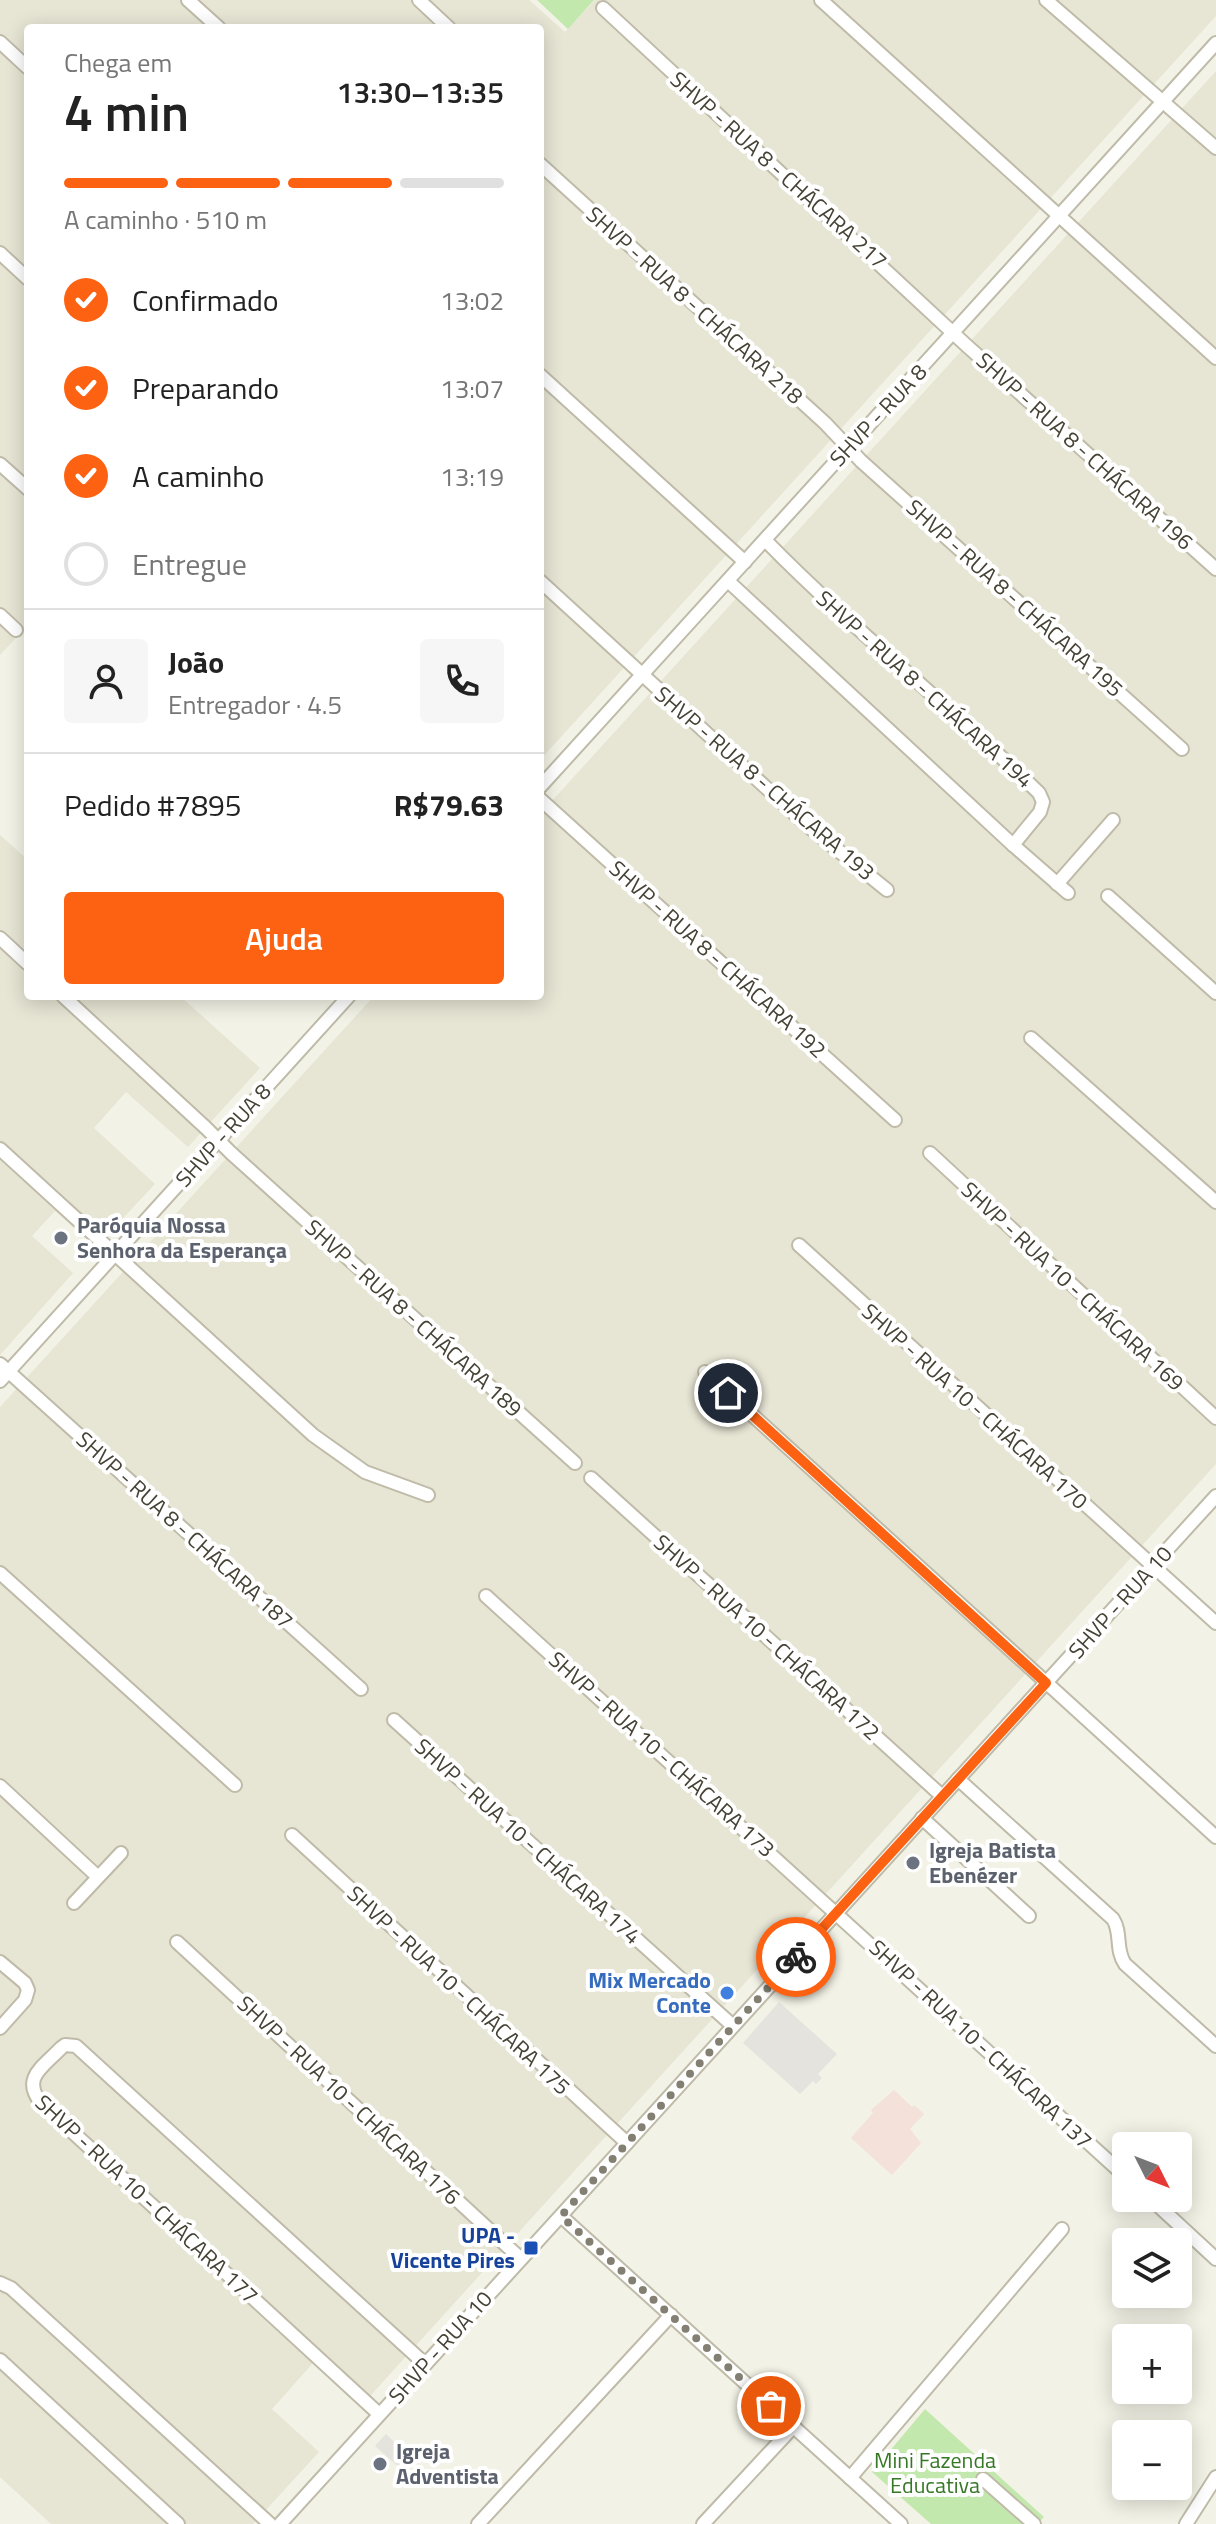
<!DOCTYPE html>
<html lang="pt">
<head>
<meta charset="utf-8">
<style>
  body { margin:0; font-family:"Titillium Web",sans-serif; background:#f6f6f6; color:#222; height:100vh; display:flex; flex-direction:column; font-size:30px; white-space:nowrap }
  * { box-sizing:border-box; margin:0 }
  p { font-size:26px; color:#767676 }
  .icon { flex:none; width:44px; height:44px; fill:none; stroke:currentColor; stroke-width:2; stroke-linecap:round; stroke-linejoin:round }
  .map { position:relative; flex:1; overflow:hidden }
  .drawer { position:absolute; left:24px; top:24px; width:520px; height:976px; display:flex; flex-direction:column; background:#fff; border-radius:8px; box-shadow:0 4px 20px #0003 }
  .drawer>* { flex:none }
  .needle { width:52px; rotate:132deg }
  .fabs { position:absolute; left:1112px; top:2132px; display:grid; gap:16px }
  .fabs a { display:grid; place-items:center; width:80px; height:80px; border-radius:8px; background:#fff; box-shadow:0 4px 20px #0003; font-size:40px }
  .pin { position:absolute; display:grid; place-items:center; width:68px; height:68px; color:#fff; margin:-34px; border:4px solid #fff; border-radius:50%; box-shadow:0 2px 8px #0007 }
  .courier { position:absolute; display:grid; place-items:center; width:80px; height:80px; margin:-40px; border:6px solid #fd6213; border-radius:50%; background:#fff; color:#222; box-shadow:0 2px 10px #0007 }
  .summary em { font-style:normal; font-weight:600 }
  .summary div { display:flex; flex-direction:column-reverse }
  .summary { display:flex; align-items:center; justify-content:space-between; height:136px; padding:0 40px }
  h1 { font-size:52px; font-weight:600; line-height:60px }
  .bar { display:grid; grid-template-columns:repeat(4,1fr); gap:12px 8px; align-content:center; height:96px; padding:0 40px }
  .bar i { height:10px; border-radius:6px; background:#e0e0e0 }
  .bar .selected { background:#fd6213 }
  .bar p { grid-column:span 4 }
  .line { display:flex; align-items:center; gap:20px; padding:0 40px; border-top:2px solid #e0e0e0 }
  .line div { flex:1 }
  .round { display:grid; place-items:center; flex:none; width:84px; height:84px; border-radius:8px; background:#f6f6f6 }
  ol { padding:0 40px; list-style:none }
  li { display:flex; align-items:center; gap:24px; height:88px }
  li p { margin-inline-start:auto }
  li .icon { padding:8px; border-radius:50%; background:#fd6213; color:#fff; stroke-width:4 }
  li:last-child { color:#767676 }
  li i { width:44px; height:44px; border:4px solid #e0e0e0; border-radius:50% }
  .cta { display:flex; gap:16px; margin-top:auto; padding:16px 40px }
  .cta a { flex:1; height:92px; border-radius:8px; background:#fd6213; color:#fff; font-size:32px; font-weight:600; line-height:92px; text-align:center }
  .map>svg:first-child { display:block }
  .residential { fill:#e7e5d4 }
  .medical { fill:#f4e1d9 }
  .green { fill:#c3e8ad }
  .parking { fill:#e4e3de }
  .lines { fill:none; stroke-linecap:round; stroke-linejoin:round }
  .minor-casing { stroke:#bfbba8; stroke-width:16 }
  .minor { stroke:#fff; stroke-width:12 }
  .done { stroke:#838073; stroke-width:8; stroke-dasharray:0 14.4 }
  .route { stroke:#fd6213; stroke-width:10 }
  .worship-dot { fill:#6b7280; stroke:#fff; stroke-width:3 }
  .shop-dot { fill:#3f7fe0; stroke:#fff; stroke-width:3 }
  .transit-dot { fill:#1a4fb4; stroke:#fff; stroke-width:3 }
  .labels { text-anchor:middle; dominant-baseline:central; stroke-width:8; stroke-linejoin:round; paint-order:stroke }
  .street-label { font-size:22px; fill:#464235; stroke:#fff }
  .worship-label { font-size:22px; font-weight:bold; fill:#5b616d; stroke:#fff; text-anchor:start }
  .shop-label { font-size:22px; font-weight:bold; fill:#366cbe; stroke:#fff; text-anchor:end }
  .transit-label { font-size:22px; font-weight:bold; fill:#164399; stroke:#fff; text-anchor:end }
  .park-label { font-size:22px; fill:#377827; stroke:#fff }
</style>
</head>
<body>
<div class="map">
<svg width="1216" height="2524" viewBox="0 0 1216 2524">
  <rect width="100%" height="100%" fill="#f3f2e6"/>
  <!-- residential -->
  <g class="residential">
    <polygon points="0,0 529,0 565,32 595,0 1216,0 1216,16 540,760 540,28 28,28 28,625 0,655"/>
    <polygon points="1216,71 1216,1464 361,2406 313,2363 272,2409 319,2452 253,2524 51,2524 0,2477 0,1407 374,996 540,996 540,814"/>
    <polygon points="0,835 28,860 28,996 180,996 260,1068 188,1147 126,1092 94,1128 155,1184 96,1247 55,1211 32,1236 73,1273 0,1355"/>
  </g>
  <!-- medical -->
  <polygon class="medical" points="894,2090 912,2107 914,2105 924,2114 910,2129 921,2143 892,2175 851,2138 873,2113 871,2110"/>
  <!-- green -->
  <g class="green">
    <polygon points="537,0 594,0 568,29"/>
    <polygon points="925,2409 1044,2517 1037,2524 931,2524 872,2472"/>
  </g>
  <!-- parking -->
  <g class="parking">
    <polygon points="779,2002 837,2054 818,2074 822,2078 816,2084 813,2081 800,2094 743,2043"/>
    <polygon points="386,2434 409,2456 399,2467 375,2446"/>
  </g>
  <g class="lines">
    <!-- minor casing -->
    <g class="minor-casing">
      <g id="minor">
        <polyline points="188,0 219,28"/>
        <polyline points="419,0 449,28"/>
        <polyline points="821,0 1216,358"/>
        <polyline points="1046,0 1216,148"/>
        <polyline points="603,8 966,345 1216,569"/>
        <polyline points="0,42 28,68"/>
        <polyline points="540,164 825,423 861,461 1182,749"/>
        <polyline points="0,253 28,279"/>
        <polyline points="540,375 745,562"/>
        <polyline points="0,464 28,489"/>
        <polyline points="540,581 808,826 887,890"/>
        <path d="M728,581l285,264 27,-33 3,-10 -4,-9c-89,-87 -187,-164 -274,-253"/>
        <polyline points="0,615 16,630"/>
        <polyline points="540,787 1216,43"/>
        <polyline points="540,799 895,1120"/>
        <polyline points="1013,845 1068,893"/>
        <polyline points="1057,884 1113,820"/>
        <polyline points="1108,896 1216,993"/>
        <polyline points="0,938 28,964"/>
        <polyline points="63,996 206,1128 231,1153 575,1463"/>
        <polyline points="1031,1038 1216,1202"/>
        <polyline points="0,1149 313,1435 365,1472 428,1495"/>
        <polyline points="930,1153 1216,1418"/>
        <polyline points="799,1245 1216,1623"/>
        <polyline points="0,1364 361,1689"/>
        <polyline points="705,1372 1216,1837"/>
        <polyline points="0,1381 349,996"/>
        <polyline points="591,1478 942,1796"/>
        <polyline points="0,1573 235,1785"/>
        <polyline points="486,1596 1126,2177"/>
        <polyline points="394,1720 733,2026"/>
        <path d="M958,1779l155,140c9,14 2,31 12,45l91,82"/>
        <polyline points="0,1786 98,1877"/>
        <polyline points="922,1818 1029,1916"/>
        <polyline points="292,1835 627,2143"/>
        <polyline points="74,1903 121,1853"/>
        <polyline points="177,1942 521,2259"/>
        <polyline points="0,1962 25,1983 28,1990 25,2000 0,2028"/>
        <polyline points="1150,2198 1216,2259"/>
        <polyline points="561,2216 901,2524"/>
        <polyline points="0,2283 11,2288 270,2524"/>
        <polyline points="0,2360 178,2524"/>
        <path d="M379,2414l-338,-311c-20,-25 2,-36 20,-55l4,-3 11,1 348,317"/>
        <polyline points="850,2478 1062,2229"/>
        <polyline points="983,2479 1034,2524"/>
        <polyline points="280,2524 1216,1496"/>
        <polyline points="478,2524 671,2315"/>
        <polyline points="703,2524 794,2426"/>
        <polyline points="1186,2524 1216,2477"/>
      </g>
    </g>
    <!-- minor -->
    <use href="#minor" class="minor"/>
  </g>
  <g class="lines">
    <!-- done -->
    <polyline class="done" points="771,2406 561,2216 796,1957"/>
    <!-- route -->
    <polyline class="route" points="728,1393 1046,1683 796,1957"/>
  </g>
  <!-- markers -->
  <g class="worship-dot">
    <circle cx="61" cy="1238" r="8"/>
    <circle cx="913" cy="1863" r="8"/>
    <circle cx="380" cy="2464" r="8"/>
  </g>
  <circle class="shop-dot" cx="727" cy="1993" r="8"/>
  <rect class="transit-dot" x="523" y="2240" width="16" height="16" rx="4"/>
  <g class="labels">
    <!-- street labels -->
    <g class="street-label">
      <text transform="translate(779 170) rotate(42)">SHVP - RUA 8 - CHÁCARA 217</text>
      <text transform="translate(695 305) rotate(42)">SHVP - RUA 8 - CHÁCARA 218</text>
      <text transform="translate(878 415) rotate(-47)">SHVP - RUA 8</text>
      <text transform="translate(1085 451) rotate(42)">SHVP - RUA 8 - CHÁCARA 196</text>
      <text transform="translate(1015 598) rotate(42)">SHVP - RUA 8 - CHÁCARA 195</text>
      <text transform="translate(925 689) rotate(42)">SHVP - RUA 8 - CHÁCARA 194</text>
      <text transform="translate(765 783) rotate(41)">SHVP - RUA 8 - CHÁCARA 193</text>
      <text transform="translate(718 959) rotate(42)">SHVP - RUA 8 - CHÁCARA 192</text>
      <text transform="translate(223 1135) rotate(-48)">SHVP - RUA 8</text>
      <text transform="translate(1073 1286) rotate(43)">SHVP - RUA 10 - CHÁCARA 169</text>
      <text transform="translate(414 1318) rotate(42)">SHVP - RUA 8 - CHÁCARA 189</text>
      <text transform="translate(975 1406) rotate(42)">SHVP - RUA 10 - CHÁCARA 170</text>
      <text transform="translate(185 1530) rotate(42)">SHVP - RUA 8 - CHÁCARA 187</text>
      <text transform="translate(1120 1602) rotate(-48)">SHVP - RUA 10</text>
      <text transform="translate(767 1637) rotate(42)">SHVP - RUA 10 - CHÁCARA 172</text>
      <text transform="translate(662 1754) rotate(42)">SHVP - RUA 10 - CHÁCARA 173</text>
      <text transform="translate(528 1841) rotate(42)">SHVP - RUA 10 - CHÁCARA 174</text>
      <text transform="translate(459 1990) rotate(43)">SHVP - RUA 10 - CHÁCARA 175</text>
      <text transform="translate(981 2044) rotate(43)">SHVP - RUA 10 - CHÁCARA 137</text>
      <text transform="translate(349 2100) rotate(43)">SHVP - RUA 10 - CHÁCARA 176</text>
      <text transform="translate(147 2199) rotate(43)">SHVP - RUA 10 - CHÁCARA 177</text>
      <text transform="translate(440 2347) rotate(-48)">SHVP - RUA 10</text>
    </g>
    <!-- worship labels -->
    <g class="worship-label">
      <text x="77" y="1225">Paróquia Nossa<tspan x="77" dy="25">Senhora da Esperança</tspan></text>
      <text x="929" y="1850">Igreja Batista<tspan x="929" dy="25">Ebenézer</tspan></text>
      <text x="396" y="2451">Igreja<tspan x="396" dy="25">Adventista</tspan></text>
    </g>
    <!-- shop labels -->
    <g class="shop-label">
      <text x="711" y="1980">Mix Mercado<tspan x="711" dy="25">Conte</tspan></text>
    </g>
    <!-- transit labels -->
    <g class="transit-label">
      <text x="515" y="2235">UPA -<tspan x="515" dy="25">Vicente Pires</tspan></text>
    </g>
    <!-- park labels -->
    <g class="park-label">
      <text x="935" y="2460">Mini Fazenda<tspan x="935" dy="25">Educativa</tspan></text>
    </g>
  </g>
</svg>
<div class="fabs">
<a><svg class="needle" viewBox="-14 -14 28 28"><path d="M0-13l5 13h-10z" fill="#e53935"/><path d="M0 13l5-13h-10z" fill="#767676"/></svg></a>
<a><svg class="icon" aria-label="layers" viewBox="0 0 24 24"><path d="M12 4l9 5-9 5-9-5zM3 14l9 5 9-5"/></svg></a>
<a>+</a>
<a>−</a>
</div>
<div class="pin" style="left:771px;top:2406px;background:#ea580c"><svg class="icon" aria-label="bag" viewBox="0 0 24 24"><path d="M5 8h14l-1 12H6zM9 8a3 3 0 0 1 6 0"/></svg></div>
<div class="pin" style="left:728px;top:1393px;background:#1f2937"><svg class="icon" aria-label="home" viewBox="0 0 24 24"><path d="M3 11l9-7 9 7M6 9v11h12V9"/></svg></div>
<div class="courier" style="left:796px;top:1957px"><svg class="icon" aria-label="bike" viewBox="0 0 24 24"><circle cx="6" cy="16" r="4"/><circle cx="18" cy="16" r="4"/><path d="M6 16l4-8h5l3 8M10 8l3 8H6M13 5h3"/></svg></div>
<section class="drawer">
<div class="summary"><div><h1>4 min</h1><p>Chega em</p></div><em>13:30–13:35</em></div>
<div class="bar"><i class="selected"></i><i class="selected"></i><i class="selected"></i><i></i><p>A caminho · 510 m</p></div>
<ol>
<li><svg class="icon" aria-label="check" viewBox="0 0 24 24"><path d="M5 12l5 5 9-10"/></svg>Confirmado<p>13:02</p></li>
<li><svg class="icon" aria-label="check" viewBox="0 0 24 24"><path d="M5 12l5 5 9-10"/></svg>Preparando<p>13:07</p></li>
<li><svg class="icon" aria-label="check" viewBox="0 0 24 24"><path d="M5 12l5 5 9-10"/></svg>A caminho<p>13:19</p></li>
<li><i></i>Entregue</li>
</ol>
<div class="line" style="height:144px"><a class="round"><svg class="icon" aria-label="person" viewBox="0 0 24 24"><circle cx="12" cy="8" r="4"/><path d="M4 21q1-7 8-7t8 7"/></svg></a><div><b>João</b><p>Entregador · 4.5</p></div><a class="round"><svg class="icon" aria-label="phone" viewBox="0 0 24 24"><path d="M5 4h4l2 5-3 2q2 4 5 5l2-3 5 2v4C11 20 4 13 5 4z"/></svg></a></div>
<div class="line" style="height:104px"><div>Pedido #7895</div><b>R$79.63</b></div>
<div class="cta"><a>Ajuda</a></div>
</section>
</div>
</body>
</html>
